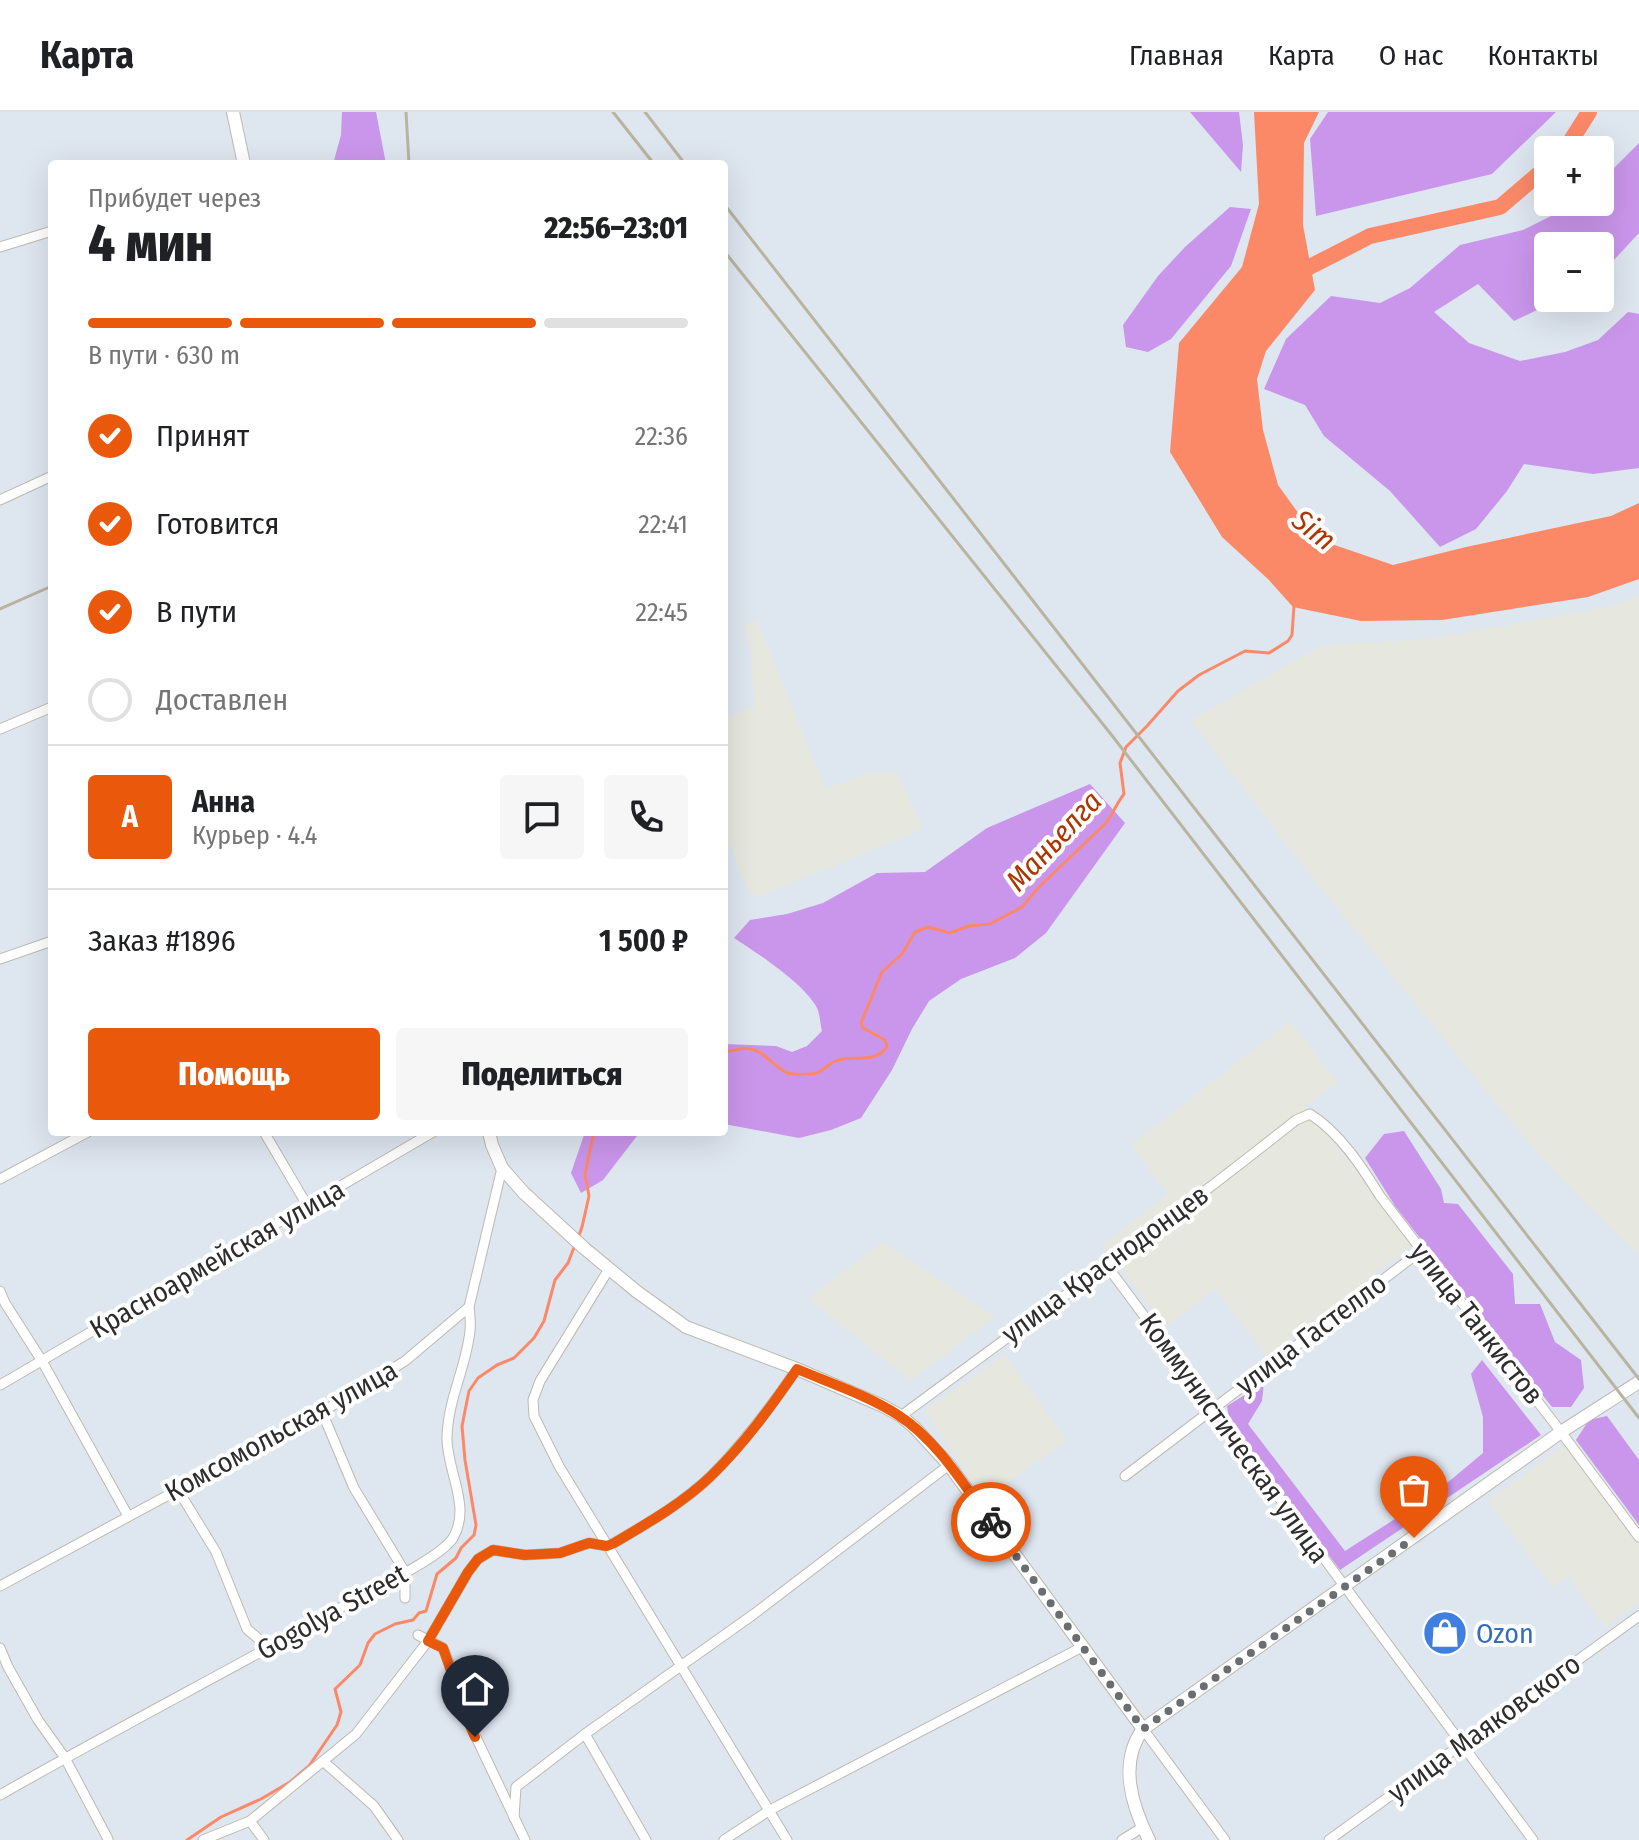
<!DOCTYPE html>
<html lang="ru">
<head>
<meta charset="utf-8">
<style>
  body { margin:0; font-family:"Fira Sans Condensed",sans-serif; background:#f6f6f6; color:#202124; height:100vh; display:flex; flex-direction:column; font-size:30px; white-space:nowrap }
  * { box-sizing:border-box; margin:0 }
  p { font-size:26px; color:#757577 }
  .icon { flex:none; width:44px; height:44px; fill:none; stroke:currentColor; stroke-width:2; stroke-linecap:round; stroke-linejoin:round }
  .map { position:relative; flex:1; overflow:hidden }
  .side { position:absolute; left:48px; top:48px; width:680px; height:976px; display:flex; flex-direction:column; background:#fff; border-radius:8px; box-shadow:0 8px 32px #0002 }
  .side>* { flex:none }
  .tools { position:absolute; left:1534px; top:24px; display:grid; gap:16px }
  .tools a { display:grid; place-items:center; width:80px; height:80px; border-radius:8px; background:#fff; box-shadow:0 8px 32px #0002; font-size:40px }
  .pin { position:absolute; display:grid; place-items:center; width:68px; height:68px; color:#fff; margin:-82px -34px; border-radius:50% 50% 50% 0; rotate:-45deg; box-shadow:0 0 8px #0007 }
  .pin .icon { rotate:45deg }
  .courier { position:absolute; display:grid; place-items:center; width:80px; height:80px; margin:-40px; border:6px solid #ea580c; border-radius:50%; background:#fff; color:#222; box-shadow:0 2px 10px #0007 }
  .head em { font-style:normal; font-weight:800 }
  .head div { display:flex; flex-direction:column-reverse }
  .head { display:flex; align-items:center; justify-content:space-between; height:136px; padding:0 40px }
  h1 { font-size:52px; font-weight:800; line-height:60px }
  .bar { display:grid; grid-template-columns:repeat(4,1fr); gap:12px 8px; align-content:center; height:96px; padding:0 40px }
  .bar i { height:10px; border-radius:6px; background:#e0e0e0 }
  .bar .active { background:#ea580c }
  .bar p { grid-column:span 4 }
  .line { display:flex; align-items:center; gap:20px; padding:0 40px; border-top:2px solid #e0e0e0 }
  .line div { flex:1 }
  .round { display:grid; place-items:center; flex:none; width:84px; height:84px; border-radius:8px; background:#f6f6f6 }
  ol { padding:0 40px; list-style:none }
  li { display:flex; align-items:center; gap:24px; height:88px }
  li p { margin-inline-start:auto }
  li .icon { padding:8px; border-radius:50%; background:#ea580c; color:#fff; stroke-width:4 }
  li:last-child { color:#757577 }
  li i { width:44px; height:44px; border:4px solid #e0e0e0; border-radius:50% }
  .primary-button { display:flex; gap:16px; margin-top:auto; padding:16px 40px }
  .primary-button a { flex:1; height:92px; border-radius:8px; background:#ea580c; color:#fff; font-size:32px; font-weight:800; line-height:92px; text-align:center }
  .primary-button a+a { background:#f6f6f6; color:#202124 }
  header { display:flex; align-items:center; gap:48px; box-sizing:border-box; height:112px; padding:0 40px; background:#fff; border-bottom:2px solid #e0e0e0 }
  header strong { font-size:38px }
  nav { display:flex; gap:44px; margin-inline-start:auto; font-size:28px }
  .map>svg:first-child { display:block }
  .industrial { fill:#e6e8df }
  .green { fill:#ca96eb }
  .water { fill:#fb8968 }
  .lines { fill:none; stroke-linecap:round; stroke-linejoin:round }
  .stream { stroke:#fb8968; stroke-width:3 }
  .river { stroke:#fb8968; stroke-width:16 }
  .street-casing { stroke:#bebaae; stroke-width:11 }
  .secondary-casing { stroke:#bebaae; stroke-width:14 }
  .street { stroke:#fff; stroke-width:9 }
  .secondary { stroke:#fff; stroke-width:12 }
  .rail { stroke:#b9b4a0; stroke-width:3 }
  .done { stroke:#6b6e71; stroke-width:8; stroke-dasharray:0 14.4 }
  .route { stroke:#ea580c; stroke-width:10 }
  .labels { text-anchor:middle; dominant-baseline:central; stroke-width:8; stroke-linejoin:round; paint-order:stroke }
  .street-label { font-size:28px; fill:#2d2d2d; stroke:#fff }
  .shop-label { font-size:28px; fill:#366cbe; stroke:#fff; text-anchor:start }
  .water-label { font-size:30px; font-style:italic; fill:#ae3500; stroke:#fff }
</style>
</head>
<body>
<header>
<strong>Карта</strong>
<nav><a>Главная</a><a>Карта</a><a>О нас</a><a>Контакты</a></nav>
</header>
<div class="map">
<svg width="1639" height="1728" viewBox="0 0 1639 1728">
  <rect width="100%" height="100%" fill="#dee6f0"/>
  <!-- industrial -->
  <g class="industrial">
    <polygon points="1639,485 1639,1144 1582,1088 1528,1030 1295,744 1191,608 1321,534 1437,526 1603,496"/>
    <polygon points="757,508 825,676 871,661 897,661 923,717 761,784 750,783 724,721 724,607 755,594 750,536 743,512"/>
    <polygon points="1290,909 1338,970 1306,995 1413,1132 1268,1245 1215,1177 1166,1215 1102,1133 1168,1082 1131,1033"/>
    <polygon points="883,1130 995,1205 910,1269 808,1186"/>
    <polygon points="1005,1242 1067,1329 986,1386 924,1299"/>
    <polygon points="1566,1332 1639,1431 1639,1490 1605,1515 1568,1464 1552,1475 1488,1389"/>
  </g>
  <!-- green -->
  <g class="green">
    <polygon points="342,0 376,0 386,52 333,52 341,23"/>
    <polygon points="1190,0 1239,0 1243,33 1241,60"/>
    <polygon points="1328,0 1556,0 1492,62 1316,104 1310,27"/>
    <polygon points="1639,31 1639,121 1600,163 1600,134 1548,134 1548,186 1562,186 1514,209 1478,172 1434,200 1469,231 1520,249 1565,240 1598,228 1628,200 1639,202 1639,356 1593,362 1524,352 1507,379 1476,417 1440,435 1390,379 1324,324 1305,293 1264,277 1286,227 1331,184 1380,191 1410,176 1460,133 1523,118 1579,90 1600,90 1600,70"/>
    <polygon points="1230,95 1251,97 1231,154 1171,227 1148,240 1126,235 1123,213 1158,164 1185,135"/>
    <path d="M1090,672l35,39 -79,110 -31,25 -54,21 -32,22 -17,28 -20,41 -31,48 -30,12 -32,8 -75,-14v-80l52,2 16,6 15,-6 15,-15c-2,-8 -2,-18 -6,-25 -14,-24 -59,-53 -82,-68l16,-18 37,-6 36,-11 54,-30 48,-1 62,-44z"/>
    <polygon points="1404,1019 1441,1077 1444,1091 1458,1092 1513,1162 1515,1192 1540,1192 1555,1230 1581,1248 1584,1276 1571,1295 1552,1295 1395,1094 1365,1046 1384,1022"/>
    <polygon points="585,1020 640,1020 603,1068 581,1081 571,1061"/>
    <polygon points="1482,1248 1541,1323 1340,1458 1230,1311 1227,1294 1264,1271 1262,1289 1248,1312 1345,1439 1434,1382 1483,1341 1483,1305 1471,1262"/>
    <polygon points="1607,1304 1639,1348 1639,1413 1576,1328 1589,1308"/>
  </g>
  <!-- water -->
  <polygon class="water" points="1254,0 1319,0 1304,31 1303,113 1315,178 1266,239 1257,267 1263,318 1278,373 1317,427 1393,453 1466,435 1611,404 1639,391 1639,467 1588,485 1442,508 1361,509 1293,495 1269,468 1222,425 1170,340 1179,231 1242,155 1259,92"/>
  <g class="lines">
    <!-- stream -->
    <g class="stream">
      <path d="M724,943l2,-3c8,-2 18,-5 25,-3 15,3 23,19 37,24 7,2 25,2 31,-1 6,-3 10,-8 16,-11 18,-7 39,4 52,-14l-2,-7 -22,-12 -2,-5 21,-51 20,-18 13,-22 13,-5 22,6 19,-7 21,-2 32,-17 16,-19 69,-66c6,-9 10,-19 17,-28l-4,-31 6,-16 21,-21 31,-35 21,-16 46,-24 24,2 19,-12 4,-6 2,-29"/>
      <polyline points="578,1126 582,1115 589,1084 585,1062 594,1020"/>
      <polyline points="187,1728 221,1705 261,1687 290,1670 309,1654 337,1613 341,1600 335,1577 360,1553 368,1531 375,1522 395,1512 413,1508 419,1501 426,1499 437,1462 456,1446 461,1436 474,1423 476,1413 465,1348 462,1314 469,1279 478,1266 497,1253 514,1246 534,1226 544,1209 555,1168 568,1151 575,1133"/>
    </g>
    <!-- river -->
    <g class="river">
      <polyline points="1565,38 1589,0"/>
      <polyline points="1294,163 1370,124 1500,95 1548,54"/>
    </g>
    <!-- street casing -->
    <g class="street-casing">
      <g id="street">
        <polyline points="0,135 52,119"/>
        <polyline points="0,388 52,364"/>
        <polyline points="0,617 52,595"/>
        <polyline points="0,847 52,829"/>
        <polyline points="264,1020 307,1093"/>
        <polyline points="0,1067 88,1020"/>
        <polyline points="1107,1154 1533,1728"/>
        <polyline points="609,1157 540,1269 533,1288 534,1304 559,1354 787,1728"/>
        <polyline points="0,1179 5,1191 42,1249 128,1404"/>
        <polyline points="0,1273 433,1020"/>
        <polyline points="322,1300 354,1376 405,1460 405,1486"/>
        <path d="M901,1304c132,-98 266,-193 395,-296l14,-6c30,19 52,53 70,82l181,236 78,105"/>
        <polyline points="1125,1364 1422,1138"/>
        <polyline points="178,1378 216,1440 247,1517 269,1536"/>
        <polyline points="0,1474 322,1300 405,1249 469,1195 502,1056"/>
        <polyline points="418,1523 443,1536 452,1559 463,1598 525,1728"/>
        <polyline points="0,1536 8,1555 38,1608 65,1646 108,1727"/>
        <polyline points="1143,1617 1225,1728"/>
        <polyline points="585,1622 646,1728"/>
        <polyline points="324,1650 374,1694 398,1728"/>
        <path d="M0,1683c117,-67 238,-129 356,-196 22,-12 85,-42 97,-61 19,-32 -7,-68 -6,-101 1,-38 19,-69 23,-106 1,-8 0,-16 -1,-24"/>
        <polyline points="514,1706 516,1675 585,1622 754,1502 949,1353"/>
        <polyline points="250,1709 264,1728"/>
        <path d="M203,1728l47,-19 106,-87 72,-93 40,-69 10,-13 15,-9 32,5 35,-2 29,-10 18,3 7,-3c34,-20 69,-40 97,-67 33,-33 60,-69 86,-107"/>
        <polyline points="724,1728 770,1698 1082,1535"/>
        <polyline points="1122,1728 1143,1715"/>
        <polyline points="1329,1728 1639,1504"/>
      </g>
    </g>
    <!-- secondary casing -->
    <g class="secondary-casing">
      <g id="secondary">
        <polyline points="233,0 244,52"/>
        <polyline points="489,1020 492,1033 502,1056 524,1081 584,1136 636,1179 686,1215 797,1257 883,1294 901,1304 915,1316 949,1353 1143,1617"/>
        <path d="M1149,1728c-17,-34 -31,-77 -6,-111l418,-297 78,-50"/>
      </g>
    </g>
    <!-- street -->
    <use href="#street" class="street"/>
    <!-- secondary -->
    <use href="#secondary" class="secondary"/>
    <!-- rail -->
    <g class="rail">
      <polyline points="406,0 409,52"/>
      <polyline points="613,0 654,52"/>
      <polyline points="645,0 685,52"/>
      <polyline points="724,92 1639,1267"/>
      <polyline points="724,139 1110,621 1639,1306"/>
      <polyline points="0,497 52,474"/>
    </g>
  </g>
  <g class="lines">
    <!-- done -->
    <polyline class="done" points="991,1410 1143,1617 1414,1426"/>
    <!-- route -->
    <path class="route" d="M475,1625c-13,-29 -21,-59 -32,-89l-15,-7 40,-69 10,-13 15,-9 32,5 35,-2 29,-10 18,3 7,-3c34,-20 69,-40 97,-67 33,-32 60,-69 86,-107 33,14 72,27 101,46 39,25 66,70 93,107"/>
  </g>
  <!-- icons -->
  <defs>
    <g id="shop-disc" transform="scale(2.3)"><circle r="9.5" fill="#3f7fe0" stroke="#fff"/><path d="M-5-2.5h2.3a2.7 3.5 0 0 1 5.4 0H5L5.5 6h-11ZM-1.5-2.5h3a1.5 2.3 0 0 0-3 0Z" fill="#fff"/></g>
  </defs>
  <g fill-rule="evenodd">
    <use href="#shop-disc" x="1445" y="1521"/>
  </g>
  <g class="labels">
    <!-- street labels -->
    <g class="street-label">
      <text transform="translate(217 1147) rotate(-30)">Красноармейская улица</text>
      <text transform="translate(1105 1152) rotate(-36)">улица Краснодонцев</text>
      <text transform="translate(1477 1211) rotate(52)">улица Танкистов</text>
      <text transform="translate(1311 1222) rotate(-37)">улица Гастелло</text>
      <text transform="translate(281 1319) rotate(-29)">Комсомольская улица</text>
      <text transform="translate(1234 1326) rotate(54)">Коммунистическая улица</text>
      <text transform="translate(332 1500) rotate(-29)">Gogolya Street</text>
      <text transform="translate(1484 1616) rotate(-36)">улица Маяковского</text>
    </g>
    <!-- shop labels -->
    <g class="shop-label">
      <text x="1476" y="1521">Ozon</text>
    </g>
    <!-- water labels -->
    <g class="water-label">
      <text transform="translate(1314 418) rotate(38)">Sim</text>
      <text transform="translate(1054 729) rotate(-47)">Маньелга</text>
    </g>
  </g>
</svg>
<div class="tools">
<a>+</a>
<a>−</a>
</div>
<div class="pin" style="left:1414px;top:1426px;background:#ea580c"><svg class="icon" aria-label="bag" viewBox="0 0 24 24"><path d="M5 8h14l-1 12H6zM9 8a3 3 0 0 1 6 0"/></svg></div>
<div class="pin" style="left:475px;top:1625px;background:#1f2937"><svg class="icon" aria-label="home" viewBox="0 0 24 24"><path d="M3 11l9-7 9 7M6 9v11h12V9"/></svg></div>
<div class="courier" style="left:991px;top:1410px"><svg class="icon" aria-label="bike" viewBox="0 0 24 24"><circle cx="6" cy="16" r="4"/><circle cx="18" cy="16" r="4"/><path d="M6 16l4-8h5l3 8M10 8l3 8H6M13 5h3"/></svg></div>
<section class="side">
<div class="head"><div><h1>4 мин</h1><p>Прибудет через</p></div><em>22:56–23:01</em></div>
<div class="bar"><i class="active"></i><i class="active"></i><i class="active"></i><i></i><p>В пути · 630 m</p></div>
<ol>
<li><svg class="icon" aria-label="check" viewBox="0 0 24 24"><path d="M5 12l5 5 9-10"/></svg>Принят<p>22:36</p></li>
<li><svg class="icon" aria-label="check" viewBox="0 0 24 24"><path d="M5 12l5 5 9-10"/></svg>Готовится<p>22:41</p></li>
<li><svg class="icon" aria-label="check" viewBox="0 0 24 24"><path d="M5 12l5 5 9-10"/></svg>В пути<p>22:45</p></li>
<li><i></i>Доставлен</li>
</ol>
<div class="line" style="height:144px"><b class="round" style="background:#ea580c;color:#fff">А</b><div><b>Анна</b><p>Курьер · 4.4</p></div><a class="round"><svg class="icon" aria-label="chat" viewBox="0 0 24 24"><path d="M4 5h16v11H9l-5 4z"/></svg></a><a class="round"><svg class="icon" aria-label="phone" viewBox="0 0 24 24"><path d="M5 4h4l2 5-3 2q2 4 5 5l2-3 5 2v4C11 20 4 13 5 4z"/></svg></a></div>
<div class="line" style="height:104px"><div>Заказ #1896</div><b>1 500 ₽</b></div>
<div class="primary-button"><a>Помощь</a><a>Поделиться</a></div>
</section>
</div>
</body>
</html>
